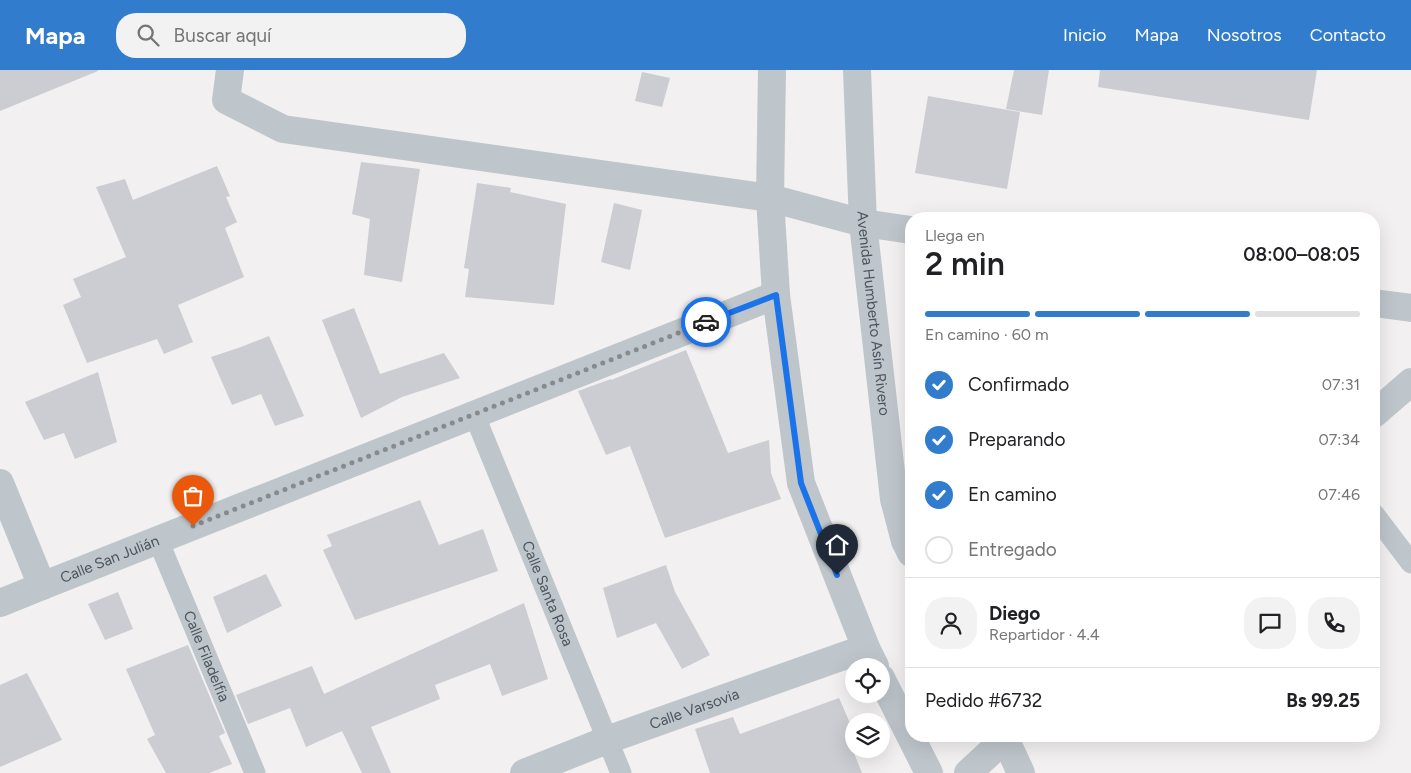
<!DOCTYPE html>
<html lang="es">
<head>
<meta charset="utf-8">
<style>
  body { margin:0; font-family:Figtree,sans-serif; background:#f2f2f2; color:#202124; height:100vh; display:flex; flex-direction:column; font-size:19px; white-space:nowrap }
  * { box-sizing:border-box; margin:0 }
  p { font-size:16px; color:#757577 }
  .icon { flex:none; width:28px; height:28px; fill:none; stroke:currentColor; stroke-width:2; stroke-linecap:round; stroke-linejoin:round }
  .map { position:relative; flex:1; overflow:hidden }
  .side { position:absolute; left:905px; top:142px; width:475px; height:530px; display:flex; flex-direction:column; background:#fff; border-radius:20px; box-shadow:0 5px 20px #0002 }
  .side>* { flex:none }
  .controls { position:absolute; left:845px; top:588px; display:grid; gap:10px }
  .controls a { display:grid; place-items:center; width:45px; height:45px; border-radius:50%; background:#fff; box-shadow:0 5px 20px #0002; font-size:25px }
  .pin { position:absolute; display:grid; place-items:center; width:42px; height:42px; color:#fff; margin:-51px -21px; border-radius:50% 50% 50% 0; rotate:-45deg; box-shadow:0 0 5px #0007 }
  .pin .icon { rotate:45deg }
  .courier { position:absolute; display:grid; place-items:center; width:50px; height:50px; margin:-25px; border:4px solid #1a73e8; border-radius:50%; background:#fff; color:#222; box-shadow:0 1px 6px #0007 }
  .headline em { font-style:normal; font-weight:600 }
  .headline div { display:flex; flex-direction:column-reverse }
  .headline { display:flex; align-items:center; justify-content:space-between; height:85px; padding:0 20px }
  h1 { font-size:32px; font-weight:600; line-height:38px }
  .bar { display:grid; grid-template-columns:repeat(4,1fr); gap:8px 5px; align-content:center; height:60px; padding:0 20px }
  .bar i { height:6px; border-radius:4px; background:#e0e0e0 }
  .bar .on { background:#317ccc }
  .bar p { grid-column:span 4 }
  .line { display:flex; align-items:center; gap:12px; padding:0 20px; border-top:1px solid #e0e0e0 }
  .line div { flex:1 }
  .round { display:grid; place-items:center; flex:none; width:52px; height:52px; border-radius:20px; background:#f2f2f2 }
  ol { padding:0 20px; list-style:none }
  li { display:flex; align-items:center; gap:15px; height:55px }
  li p { margin-inline-start:auto }
  li .icon { padding:5px; border-radius:50%; background:#317ccc; color:#fff; stroke-width:4 }
  li:last-child { color:#757577 }
  li i { width:28px; height:28px; border:2px solid #e0e0e0; border-radius:50% }
  header { display:flex; align-items:center; gap:30px; box-sizing:border-box; height:70px; padding:0 25px; background:#317ccc; color:#fff }
  header strong { font-size:24px }
  nav { display:flex; gap:28px; margin-inline-start:auto; font-size:18px }
  .search { width:350px; height:45px; background:#f2f2f2; display:flex; align-items:center; gap:12px; box-sizing:border-box; padding:0 18px; border-radius:20px; color:#757577; font-size:19px }
  .map>svg:first-child { display:block }
  .building { fill:#cbcdd2 }
  .lines { fill:none; stroke-linecap:round; stroke-linejoin:round }
  .service { stroke:#bec5cb; stroke-width:21 }
  .minor { stroke:#bec5cb; stroke-width:28 }
  .done { stroke:#858b8f; stroke-width:5; stroke-dasharray:0 9 }
  .route { stroke:#1a73e8; stroke-width:6 }
  .labels { text-anchor:middle; dominant-baseline:central; stroke-width:4.5; stroke-linejoin:round; paint-order:stroke }
  .street-label { font-size:15px; fill:#4a545b; stroke:#fff }
</style>
</head>
<body>
<header>
<strong>Mapa</strong>
<div class="search"><svg class="icon" aria-label="search" viewBox="0 0 24 24"><circle cx="10" cy="10" r="6"/><path d="M15 15l6 6"/></svg>Buscar aquí</div>
<nav><a>Inicio</a><a>Mapa</a><a>Nosotros</a><a>Contacto</a></nav>
</header>
<div class="map">
<svg width="1411" height="703" viewBox="0 0 1411 703">
  <rect width="100%" height="100%" fill="#f2f0f0"/>
  <!-- building -->
  <g class="building">
    <polygon points="0,0 98,0 98,1 0,41"/>
    <polygon points="1014,0 1049,0 1042,45 1006,39"/>
    <polygon points="1100,0 1317,0 1309,50 1098,17"/>
    <polygon points="642,2 670,8 662,37 635,31"/>
    <polygon points="928,26 1020,42 1007,119 915,103"/>
    <polygon points="361,92 420,99 402,212 364,205 370,149 352,144"/>
    <polygon points="217,96 230,126 226,127 237,152 225,158 244,207 178,235 193,272 164,284 157,269 87,293 63,235 81,227 73,209 126,187 96,117 125,109 133,130"/>
    <polygon points="477,113 511,118 510,122 566,134 554,235 465,227 469,199 464,198"/>
    <polygon points="614,133 642,140 630,200 601,192"/>
    <polygon points="354,238 380,304 444,283 460,308 402,327 361,348 322,250"/>
    <polygon points="269,266 304,346 275,356 261,324 232,335 211,287 241,277"/>
    <polygon points="686,280 728,383 769,370 771,403 781,429 665,468 630,376 606,385 578,321 611,309 611,310"/>
    <polygon points="98,302 117,372 75,389 64,363 44,370 25,332"/>
    <polygon points="420,430 439,475 483,459 498,501 355,550 323,480 332,476 327,465"/>
    <polygon points="666,495 675,522 710,585 682,599 656,553 617,568 603,518"/>
    <polygon points="266,504 282,536 227,563 213,527"/>
    <polygon points="118,522 133,559 105,570 88,534"/>
    <polygon points="524,533 548,609 502,626 490,594 435,615 440,629 371,657 391,703 362,703 342,661 306,677 290,638 248,654 236,625 312,596 324,624"/>
    <polygon points="188,575 225,663 219,666 232,694 209,703 166,703 147,669 155,665 126,599"/>
    <polygon points="27,603 62,670 0,697 0,615"/>
    <polygon points="839,628 853,660 846,663 862,703 710,703 695,659 733,647 740,664"/>
  </g>
  <g class="lines">
    <!-- service -->
    <g class="service">
      <path id="s1" d="M474,344l147,359"/>
      <polyline points="1374,444 1411,493"/>
      <path id="s2" d="M158,470l97,233"/>
    </g>
    <!-- minor -->
    <g class="minor">
      <polyline points="230,0 226,30 283,59 770,128 863,153 911,160"/>
      <polyline points="772,0 770,128 776,225 801,413 866,578 875,596"/>
      <path id="s3" d="M857,0l6,153 31,276 11,42 6,12"/>
      <polyline points="1374,233 1411,238"/>
      <polyline points="1374,344 1411,312"/>
      <polyline points="0,413 42,516"/>
      <path id="s4" d="M0,533l42,-17 734,-291"/>
      <polyline points="881,608 929,703"/>
      <polyline points="1004,666 1021,703"/>
      <path id="s5" d="M524,703l83,-33 259,-92"/>
      <polyline points="968,703 1008,666"/>
    </g>
  </g>
  <g class="lines">
    <!-- done -->
    <polyline class="done" points="193,456 706,252"/>
    <!-- route -->
    <polyline class="route" points="706,252 776,225 801,413 837,505"/>
  </g>
  <g class="labels">
    <!-- street labels -->
    <g class="street-label">
      <text stroke="none"><textPath href="#s3" startOffset="244">Avenida Humberto Asín Rivero</textPath></text>
      <text stroke="none"><textPath href="#s4" startOffset="118">Calle San Julián</textPath></text>
      <text stroke="none"><textPath href="#s1" startOffset="194">Calle Santa Rosa</textPath></text>
      <text stroke="none"><textPath href="#s2" startOffset="126">Calle Filadelfia</textPath></text>
      <text stroke="none"><textPath href="#s5" startOffset="182">Calle Varsovia</textPath></text>
    </g>
  </g>
</svg>
<div class="controls">
<a><svg class="icon" aria-label="locate" viewBox="0 0 24 24"><circle cx="12" cy="12" r="6"/><path d="M12 2v4M12 18v4M2 12h4M18 12h4"/></svg></a>
<a><svg class="icon" aria-label="layers" viewBox="0 0 24 24"><path d="M12 4l9 5-9 5-9-5zM3 14l9 5 9-5"/></svg></a>
</div>
<div class="pin" style="left:193px;top:456px;background:#ea580c"><svg class="icon" aria-label="bag" viewBox="0 0 24 24"><path d="M5 8h14l-1 12H6zM9 8a3 3 0 0 1 6 0"/></svg></div>
<div class="pin" style="left:837px;top:505px;background:#1f2937"><svg class="icon" aria-label="home" viewBox="0 0 24 24"><path d="M3 11l9-7 9 7M6 9v11h12V9"/></svg></div>
<div class="courier" style="left:706px;top:252px"><svg class="icon" aria-label="car" viewBox="0 0 24 24"><path d="M5 17H2v-5l4-1 3-4h7l3 4 3 1v5h-3M9 17h6M6 11h13"/><circle cx="7" cy="17" r="2"/><circle cx="17" cy="17" r="2"/></svg></div>
<section class="side">
<div class="headline"><div><h1>2 min</h1><p>Llega en</p></div><em>08:00–08:05</em></div>
<div class="bar"><i class="on"></i><i class="on"></i><i class="on"></i><i></i><p>En camino · 60 m</p></div>
<ol>
<li><svg class="icon" aria-label="check" viewBox="0 0 24 24"><path d="M5 12l5 5 9-10"/></svg>Confirmado<p>07:31</p></li>
<li><svg class="icon" aria-label="check" viewBox="0 0 24 24"><path d="M5 12l5 5 9-10"/></svg>Preparando<p>07:34</p></li>
<li><svg class="icon" aria-label="check" viewBox="0 0 24 24"><path d="M5 12l5 5 9-10"/></svg>En camino<p>07:46</p></li>
<li><i></i>Entregado</li>
</ol>
<div class="line" style="height:90px"><a class="round"><svg class="icon" aria-label="person" viewBox="0 0 24 24"><circle cx="12" cy="8" r="4"/><path d="M4 21q1-7 8-7t8 7"/></svg></a><div><b>Diego</b><p>Repartidor · 4.4</p></div><a class="round"><svg class="icon" aria-label="chat" viewBox="0 0 24 24"><path d="M4 5h16v11H9l-5 4z"/></svg></a><a class="round"><svg class="icon" aria-label="phone" viewBox="0 0 24 24"><path d="M5 4h4l2 5-3 2q2 4 5 5l2-3 5 2v4C11 20 4 13 5 4z"/></svg></a></div>
<div class="line" style="height:65px"><div>Pedido #6732</div><b>Bs 99.25</b></div>
</section>
</div>
</body>
</html>
